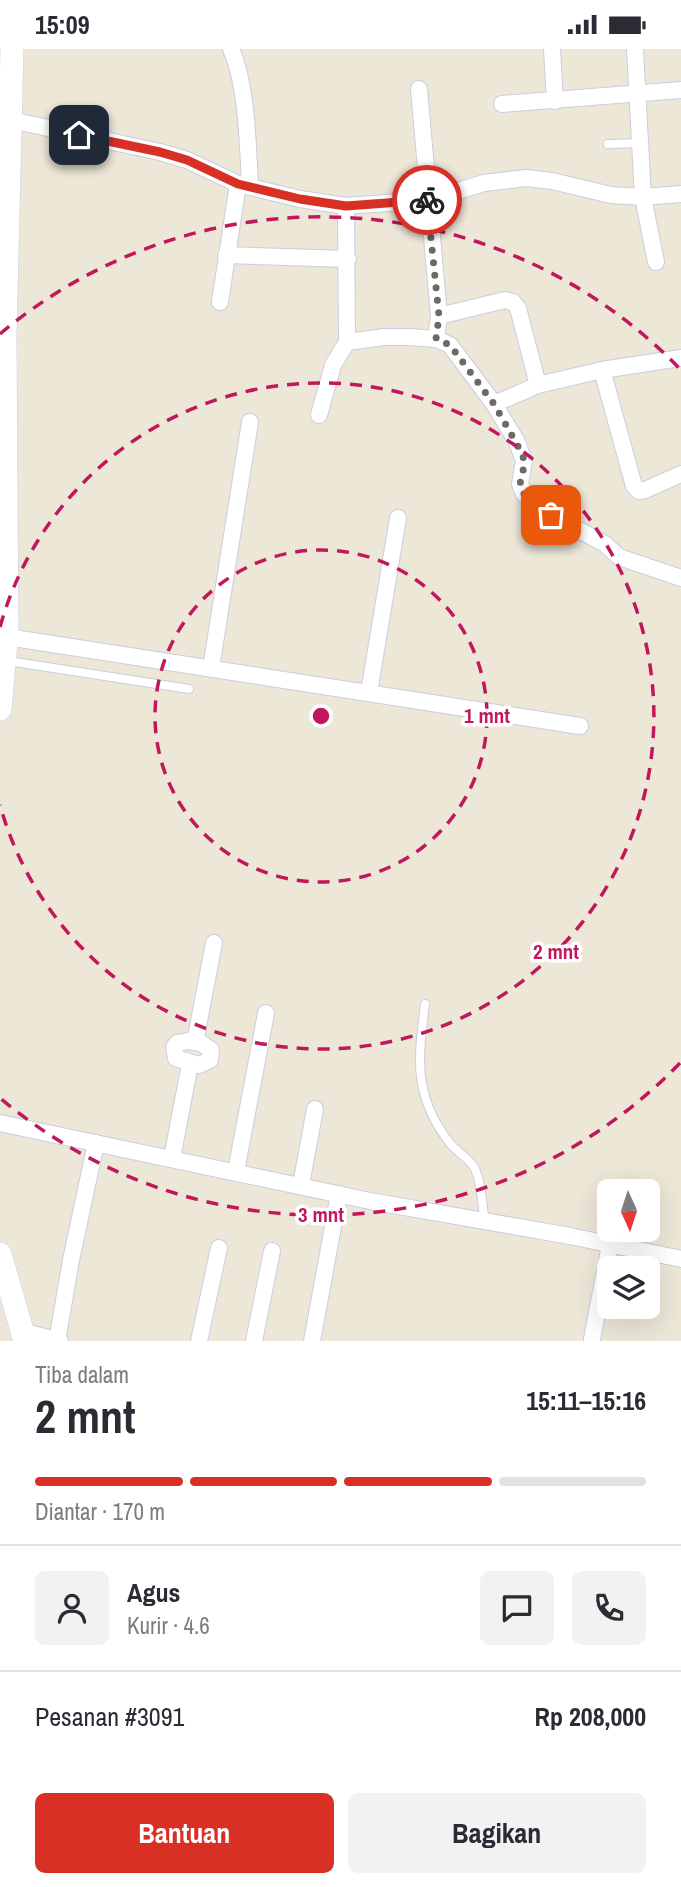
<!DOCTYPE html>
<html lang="id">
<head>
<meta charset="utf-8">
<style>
  body { margin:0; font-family:"Archivo Narrow",sans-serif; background:#f2f2f3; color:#2b2b33; height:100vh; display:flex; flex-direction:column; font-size:26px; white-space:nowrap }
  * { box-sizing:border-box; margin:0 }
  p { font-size:23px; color:#7c7c81 }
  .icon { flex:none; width:38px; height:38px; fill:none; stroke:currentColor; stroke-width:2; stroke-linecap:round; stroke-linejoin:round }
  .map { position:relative; height:1292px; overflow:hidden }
  .details { display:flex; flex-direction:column; background:#fff; flex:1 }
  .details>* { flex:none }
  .needle { width:46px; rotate:177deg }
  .fabs { position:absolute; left:597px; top:1130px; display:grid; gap:14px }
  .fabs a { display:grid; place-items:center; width:63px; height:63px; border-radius:10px; background:#fff; box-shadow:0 7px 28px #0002; font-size:35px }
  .pin { position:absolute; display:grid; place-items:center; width:60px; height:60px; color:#fff; margin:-30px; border-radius:14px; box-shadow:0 4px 10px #0006 }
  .courier { position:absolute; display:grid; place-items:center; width:70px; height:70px; margin:-35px; border:5px solid #d93025; border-radius:50%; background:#fff; color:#222; box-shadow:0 2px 9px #0007 }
  .overview em { font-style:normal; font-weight:700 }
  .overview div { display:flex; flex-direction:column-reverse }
  .overview { display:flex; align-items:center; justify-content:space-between; height:119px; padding:0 35px }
  h1 { font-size:46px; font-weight:700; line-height:52px }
  .bar { display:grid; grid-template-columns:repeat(4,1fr); gap:10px 7px; align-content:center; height:84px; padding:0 35px }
  .bar i { height:9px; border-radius:5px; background:#e1e1e2 }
  .bar .on { background:#d93025 }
  .bar p { grid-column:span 4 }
  .line { display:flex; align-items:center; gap:18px; padding:0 35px; border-top:2px solid #e1e1e2 }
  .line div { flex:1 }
  .round { display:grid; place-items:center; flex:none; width:74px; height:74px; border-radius:10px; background:#f2f2f3 }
  .cta { display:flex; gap:14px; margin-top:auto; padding:14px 35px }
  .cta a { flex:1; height:80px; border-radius:10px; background:#d93025; color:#fff; font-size:28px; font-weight:700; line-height:80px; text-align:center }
  .cta a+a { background:#f2f2f3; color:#2b2b33 }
  .status { display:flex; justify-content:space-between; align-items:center; height:49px; padding:0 35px; background:#fff; direction:ltr }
  .status svg { height:19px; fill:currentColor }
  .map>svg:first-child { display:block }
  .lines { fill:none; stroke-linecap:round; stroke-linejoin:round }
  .lane-casing { stroke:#cccce2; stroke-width:10 }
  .street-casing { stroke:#cccce2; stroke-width:18 }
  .secondary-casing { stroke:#cccce2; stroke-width:24 }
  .lane { stroke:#fff; stroke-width:8 }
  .street { stroke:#fff; stroke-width:16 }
  .secondary { stroke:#fff; stroke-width:23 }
  .done { stroke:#6c6a65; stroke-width:7; stroke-dasharray:0 12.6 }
  .route { stroke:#d93025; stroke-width:9 }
  .ring { fill:none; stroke:#c2185b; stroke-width:3.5; stroke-dasharray:12 9 }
  .centre { fill:#c2185b; stroke:#fff; stroke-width:3.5 }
  .ring-label { font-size:21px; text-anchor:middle; font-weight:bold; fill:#c2185b; stroke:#fff; stroke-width:7; stroke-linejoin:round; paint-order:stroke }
</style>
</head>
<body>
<div class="status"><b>15:09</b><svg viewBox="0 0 49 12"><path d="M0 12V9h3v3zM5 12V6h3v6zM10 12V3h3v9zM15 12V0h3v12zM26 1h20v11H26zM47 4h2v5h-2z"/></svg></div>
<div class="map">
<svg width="681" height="1292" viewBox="0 0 681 1292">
  <rect width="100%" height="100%" fill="#ece7d7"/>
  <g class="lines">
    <!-- lane casing -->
    <g class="lane-casing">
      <g id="lane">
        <polyline points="608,95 639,94"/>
        <polyline points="8,612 189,640"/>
        <path d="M425,955c-7,55 -12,91 24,138 7,10 22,17 26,27 7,15 7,37 10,53"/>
      </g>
    </g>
    <!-- street casing -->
    <g class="street-casing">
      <g id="street">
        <path d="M231,0c16,36 17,98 19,138"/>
        <polyline points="552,0 555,52"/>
        <polyline points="635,0 643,148 656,213"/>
        <polyline points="419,40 439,267"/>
        <polyline points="502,55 681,41"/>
        <polyline points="11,71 160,103 187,111 238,135 300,150 346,157 429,151 484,134 526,129 552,132 611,146 643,148 681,145"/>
        <polyline points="346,157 347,293"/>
        <polyline points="226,206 348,210"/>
        <polyline points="220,253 238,135"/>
        <polyline points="436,290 439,267 505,251 513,253 518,259 538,336"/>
        <polyline points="602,321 634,437 639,442 645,441 681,425"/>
        <polyline points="494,355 538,336 602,321 681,309"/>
        <polyline points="319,366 333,316 347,293 384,288 410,288 436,290 450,296 494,355 517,393 524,412 520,435 524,445 551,466 605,495 619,508 681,529"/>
        <polyline points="7,588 580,677"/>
        <polyline points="211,619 250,373"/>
        <polyline points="369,643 398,469"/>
        <polygon points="188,992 201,994 211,1001 210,1011 199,1016 176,1009 174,998 177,994"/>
        <polyline points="195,993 214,894"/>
        <polyline points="0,1074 370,1152 570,1187 681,1210"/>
        <polyline points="172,1109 190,1015"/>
        <polyline points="236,1122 266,964"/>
        <polyline points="301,1136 315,1060"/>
        <polyline points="21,1282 60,1292"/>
        <polyline points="592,1290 610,1196"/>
        <polyline points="57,1292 71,1211 96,1094"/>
        <polyline points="199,1292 219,1199"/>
        <polyline points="254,1292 272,1202"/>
        <polyline points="312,1292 339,1145"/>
      </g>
    </g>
    <!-- secondary casing -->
    <g class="secondary-casing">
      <g id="secondary">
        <polyline points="0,660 7,582 5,287 12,0"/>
        <polyline points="0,1205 25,1292"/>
      </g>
    </g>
    <!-- lane -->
    <use href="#lane" class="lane"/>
    <!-- street -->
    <use href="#street" class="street"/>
    <!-- secondary -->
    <use href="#secondary" class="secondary"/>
  </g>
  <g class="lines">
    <!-- done -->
    <polyline class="done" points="427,151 439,267 436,290 450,296 494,355 523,406 524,417 520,435 524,445 551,466"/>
    <!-- route -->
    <polyline class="route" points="79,86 160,103 187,111 238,135 300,150 346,157 427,151"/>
  </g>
  <!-- distance rings -->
  <g class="ring">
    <circle cx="321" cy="667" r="166"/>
    <path d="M0 578A333 333 0 1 1 0 756"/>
    <path d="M680 1014A499 499 0 0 1 0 1049M0 285A499 499 0 0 1 680 320"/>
  </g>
  <circle cx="321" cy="667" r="10" class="centre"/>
  <g class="ring-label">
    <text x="487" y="674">1 mnt</text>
    <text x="556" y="910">2 mnt</text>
    <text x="321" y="1173">3 mnt</text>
  </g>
</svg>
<div class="fabs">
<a><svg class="needle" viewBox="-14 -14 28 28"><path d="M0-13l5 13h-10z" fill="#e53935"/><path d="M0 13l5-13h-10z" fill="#7c7c81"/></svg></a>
<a><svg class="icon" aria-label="layers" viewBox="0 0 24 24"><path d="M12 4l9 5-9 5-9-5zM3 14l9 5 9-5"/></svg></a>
</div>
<div class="pin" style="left:551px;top:466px;background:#ea580c"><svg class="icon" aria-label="bag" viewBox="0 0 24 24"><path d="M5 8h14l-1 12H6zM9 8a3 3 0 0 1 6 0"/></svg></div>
<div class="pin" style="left:79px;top:86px;background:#1f2937"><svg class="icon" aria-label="home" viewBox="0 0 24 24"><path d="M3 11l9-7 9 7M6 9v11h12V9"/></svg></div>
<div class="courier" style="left:427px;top:151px"><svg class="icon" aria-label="bike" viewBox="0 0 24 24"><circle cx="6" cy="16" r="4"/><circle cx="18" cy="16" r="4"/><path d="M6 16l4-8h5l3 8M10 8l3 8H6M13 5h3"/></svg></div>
</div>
<section class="details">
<div class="overview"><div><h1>2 mnt</h1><p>Tiba dalam</p></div><em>15:11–15:16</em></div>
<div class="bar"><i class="on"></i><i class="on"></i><i class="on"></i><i></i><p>Diantar · 170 m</p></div>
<div class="line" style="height:126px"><a class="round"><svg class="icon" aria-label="person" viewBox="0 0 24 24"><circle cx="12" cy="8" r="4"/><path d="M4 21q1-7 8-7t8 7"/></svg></a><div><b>Agus</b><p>Kurir · 4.6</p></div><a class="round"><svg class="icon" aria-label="chat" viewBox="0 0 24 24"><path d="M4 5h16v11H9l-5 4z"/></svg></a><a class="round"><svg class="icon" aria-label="phone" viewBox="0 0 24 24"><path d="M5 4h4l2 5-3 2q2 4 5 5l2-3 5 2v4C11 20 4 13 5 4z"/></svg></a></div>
<div class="line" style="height:91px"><div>Pesanan #3091</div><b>Rp 208,000</b></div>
<div class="cta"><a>Bantuan</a><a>Bagikan</a></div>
</section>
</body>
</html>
